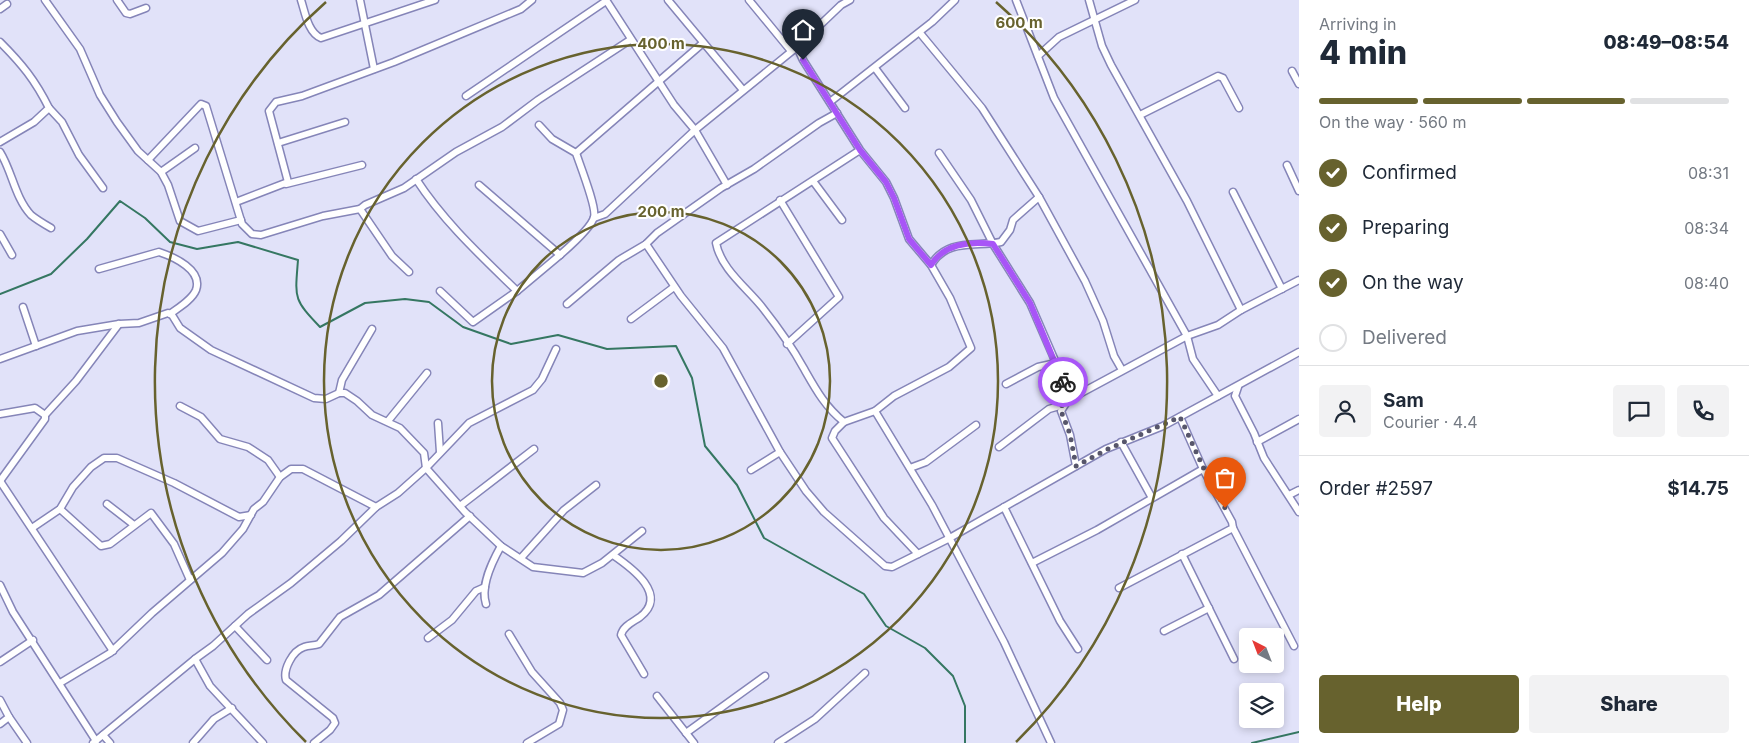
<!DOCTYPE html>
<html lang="en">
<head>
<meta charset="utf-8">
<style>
  body { margin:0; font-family:Inter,sans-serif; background:#f2f2f3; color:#1f2937; height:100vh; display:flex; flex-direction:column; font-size:19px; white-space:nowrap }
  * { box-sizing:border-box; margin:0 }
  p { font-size:16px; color:#747a83 }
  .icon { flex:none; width:28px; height:28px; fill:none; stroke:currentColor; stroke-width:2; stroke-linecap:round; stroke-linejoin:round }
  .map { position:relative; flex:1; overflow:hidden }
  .details { display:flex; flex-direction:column; background:#fff; width:450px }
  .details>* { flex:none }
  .needle { width:32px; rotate:318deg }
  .buttons { position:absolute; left:1239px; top:628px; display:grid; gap:10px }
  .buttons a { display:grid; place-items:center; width:45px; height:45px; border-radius:5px; background:#fff; box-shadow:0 2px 8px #0003; font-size:25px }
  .pin { position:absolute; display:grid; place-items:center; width:42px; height:42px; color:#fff; margin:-51px -21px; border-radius:50% 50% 50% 0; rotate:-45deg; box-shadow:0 0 5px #0007 }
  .pin .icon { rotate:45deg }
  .courier { position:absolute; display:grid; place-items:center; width:50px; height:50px; margin:-25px; border:4px solid #a855f7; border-radius:50%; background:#fff; color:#222; box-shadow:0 1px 6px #0007 }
  .head em { font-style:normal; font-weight:800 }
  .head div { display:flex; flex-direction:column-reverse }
  .head { display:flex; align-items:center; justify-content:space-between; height:85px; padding:0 20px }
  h1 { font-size:32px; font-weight:800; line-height:38px }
  .bar { display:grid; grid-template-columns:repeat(4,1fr); gap:8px 5px; align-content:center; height:60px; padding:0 20px }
  .bar i { height:6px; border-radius:4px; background:#e0e1e3 }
  .bar .active { background:#67622e }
  .bar p { grid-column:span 4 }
  .line { display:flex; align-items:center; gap:12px; padding:0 20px; border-top:1px solid #e0e1e3 }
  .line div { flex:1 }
  .round { display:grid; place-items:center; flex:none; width:52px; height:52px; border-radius:5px; background:#f2f2f3 }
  ol { padding:0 20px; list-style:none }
  li { display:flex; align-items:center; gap:15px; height:55px }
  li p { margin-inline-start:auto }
  li .icon { padding:5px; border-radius:50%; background:#67622e; color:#fff; stroke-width:4 }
  li:last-child { color:#747a83 }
  li i { width:28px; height:28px; border:2px solid #e0e1e3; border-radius:50% }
  .action { display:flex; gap:10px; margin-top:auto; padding:10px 20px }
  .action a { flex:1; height:58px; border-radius:5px; background:#67622e; color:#fff; font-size:20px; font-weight:800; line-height:58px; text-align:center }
  .action a+a { background:#f2f2f3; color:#1f2937 }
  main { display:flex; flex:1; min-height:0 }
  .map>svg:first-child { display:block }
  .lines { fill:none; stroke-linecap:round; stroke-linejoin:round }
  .stream { stroke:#357762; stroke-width:2 }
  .minor-casing { stroke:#8585b8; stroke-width:9 }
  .minor { stroke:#fff; stroke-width:6 }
  .done { stroke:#57566b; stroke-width:5; stroke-dasharray:0 9 }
  .route { stroke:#a855f7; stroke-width:6 }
  .ring { fill:none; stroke:#67622e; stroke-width:2.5 }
  .centre { fill:#67622e; stroke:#fff; stroke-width:2.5 }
  .ring-label { font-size:15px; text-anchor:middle; font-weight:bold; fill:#67622e; stroke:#fff; stroke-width:4; stroke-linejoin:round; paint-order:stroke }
</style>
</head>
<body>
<main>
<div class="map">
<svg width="1299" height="743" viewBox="0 0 1299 743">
  <rect width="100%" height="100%" fill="#e1e2f9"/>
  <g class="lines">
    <!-- stream -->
    <g class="stream">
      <path d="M0,294l51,-20 36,-35 33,-38 25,17 25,24 27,7 41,-7 60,18c-3,38 -5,39 22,67l45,-24 40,-4 24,3 34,25 48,17 47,-9 49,14 69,-3 16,32 13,68 32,39 27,53 100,56 22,32 39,22 28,28 12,30v37"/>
      <polyline points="1252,743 1299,732"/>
    </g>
    <!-- minor casing -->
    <g class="minor-casing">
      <g id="minor">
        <polyline points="45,0 80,49 100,95 117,122 138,151 161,172 168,185 180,221 198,231 241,220"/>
        <polyline points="117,0 126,13 130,14 146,8"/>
        <path d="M301,0c4,12 7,33 20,38l114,-38"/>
        <polyline points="360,0 374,69"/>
        <polyline points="606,0 674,105 695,130 727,185"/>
        <polyline points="668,0 743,90"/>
        <polyline points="749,0 791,51"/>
        <polyline points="1016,0 1054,98 1187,336 1193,359 1218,396"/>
        <polyline points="1089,0 1102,46 1111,65 1187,201 1241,310"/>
        <polyline points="0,9 7,4"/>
        <path d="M920,33l62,75 57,89 -26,23 -3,10 -9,12c-26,5 -54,-4 -70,23"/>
        <path d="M0,42c22,22 35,38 49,66l-15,14 -34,20"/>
        <path d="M797,47l6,13 57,90 26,32 8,16 15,41 22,26 19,33 21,50 -22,19 -55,29 -19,15 -31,11c-19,-15 -29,-34 -41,-55 -11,-20 -26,-41 -41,-60 -15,-19 -41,-38 -46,-64l144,-93"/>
        <polyline points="1038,56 1059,37 1135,0"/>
        <polyline points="875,68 905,108"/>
        <polyline points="1292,71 1299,84"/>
        <polyline points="466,96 606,1"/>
        <polyline points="830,102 932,22 955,0"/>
        <polyline points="49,108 62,122 79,155 103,188"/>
        <polyline points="1140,115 1218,76 1223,78 1239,108"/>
        <polyline points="278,143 345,122"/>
        <path d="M0,152c12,19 15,46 31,63 6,5 13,9 20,13"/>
        <polyline points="576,153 703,43"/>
        <polyline points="939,153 971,200 993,244 1030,303 1056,363 1068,400 1061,411 1070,435 1076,466"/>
        <polyline points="148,160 201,104 206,106 242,224 252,234 261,235 323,216 360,209 365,205 404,188 456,152 502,127 538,100 630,40"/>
        <polyline points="1287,165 1299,191"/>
        <polyline points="161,172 195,148"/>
        <path d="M416,179c28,43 64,76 101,112"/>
        <polyline points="813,181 842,220"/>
        <polyline points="286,184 362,165"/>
        <path d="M479,185l81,70c8,-7 32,-28 34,-38 3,-9 -14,-52 -18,-64l-24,-14 -13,-14"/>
        <polyline points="1233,192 1282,289"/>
        <polyline points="1039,197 1085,281 1103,321 1114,356 1122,370"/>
        <polyline points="780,200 839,297 787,344"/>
        <polyline points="236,202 288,182 269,111 276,102 302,96 394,62 521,9 532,0"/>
        <polyline points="360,209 392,256 409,272"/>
        <polyline points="594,218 605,214 695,130 797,47 841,5 850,0"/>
        <polyline points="0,234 12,255"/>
        <polyline points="646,244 681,296 723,348 780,452 806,491 824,512 885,566 892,567 948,539 1106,449 1163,426 1299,352"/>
        <path d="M99,269l60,-17c15,5 44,18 37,38 -4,10 -18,18 -26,24"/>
        <polyline points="440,291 473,322 517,291 560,255"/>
        <polyline points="567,304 619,260 646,244 657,233 721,188 754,169 819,123 837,113"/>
        <polyline points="23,307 36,346"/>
        <polyline points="631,319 674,287"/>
        <polyline points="0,359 77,331 119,324 139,323 168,313 172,315 180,328 211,350 314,398 326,399 339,393 345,393 357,401 372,415 400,428 424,453 426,468 465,512 501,546 533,567 583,573 602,563 642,531"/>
        <polyline points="1006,384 1038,367 1056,363"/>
        <polyline points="1238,387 1235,396 1254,433 1264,458 1299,512"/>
        <polyline points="339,393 342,380 372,329"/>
        <polyline points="1068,400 1187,336 1218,325 1241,310 1299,280"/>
        <polyline points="180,406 201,417 220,439 248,447 268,460 280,477"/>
        <polyline points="875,411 932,505 1004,642 1051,743"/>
        <polyline points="0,414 35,408 45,415 45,419 0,481"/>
        <polyline points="45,415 76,381 119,324"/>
        <polyline points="388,421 427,373"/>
        <polyline points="844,422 835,431 832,438 884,518 918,554"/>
        <polyline points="438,423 440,452"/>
        <polyline points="1121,442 1152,498"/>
        <polyline points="1257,442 1299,419"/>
        <polyline points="999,447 1049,409 1063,405"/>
        <polyline points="910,468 926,462 976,425"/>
        <polyline points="751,470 780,452"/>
        <polyline points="0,481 113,651"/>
        <polyline points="1289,495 1299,490"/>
        <polyline points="107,504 134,525"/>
        <polyline points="460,506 534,449"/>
        <polyline points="1004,507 1060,621 1078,649"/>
        <polyline points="60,509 101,546 110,544 151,513 174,544 190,580"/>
        <polyline points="32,528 60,509 73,487 91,467 104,458 117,458 174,483 239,517 251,515"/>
        <polyline points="1233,528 1294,646"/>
        <polyline points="1182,554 1234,659"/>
        <path d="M613,555c19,13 56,40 27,62 -7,5 -17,9 -19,18l23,39"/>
        <polyline points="521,558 564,510 596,485"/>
        <polyline points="1032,563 1097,530 1203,469"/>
        <polyline points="0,585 13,612 96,741"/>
        <polyline points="1119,588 1233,528 1232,522 1203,469 1180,417"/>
        <path d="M486,604c-6,-18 6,-42 15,-58"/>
        <polyline points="235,626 267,660"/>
        <polyline points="1164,631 1209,608"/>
        <polyline points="509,634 532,672 560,703 563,710 559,724 527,743"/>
        <polyline points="428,638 452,620 476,591 485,587"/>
        <polyline points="195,659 210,686 263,743"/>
        <polyline points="0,662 33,640"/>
        <polyline points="60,683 110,653 152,613 222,553 243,529 254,509 263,502 280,477 291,469 303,469 376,507"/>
        <polyline points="657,696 694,743"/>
        <polyline points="0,700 9,717 0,724"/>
        <polyline points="9,717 27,743"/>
        <polyline points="686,733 765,676"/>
        <polyline points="103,735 110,743"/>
        <polyline points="93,743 195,659 213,646 248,614 291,583 341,541 376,507 398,493 426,468 469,423 533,390 542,379 556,349"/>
        <polyline points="193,743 214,719 232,708"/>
        <path d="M314,743l16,-13 5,-7 -2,-5 -47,-38c-3,-10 6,-29 18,-33 5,-2 10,-1 15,-3l21,-27 39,-22 91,-79"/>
        <polyline points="778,743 815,719 865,673"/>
      </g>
    </g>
    <!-- minor -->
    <use href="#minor" class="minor"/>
  </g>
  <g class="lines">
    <!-- done -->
    <polyline class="done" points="1063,382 1068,400 1062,405 1061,411 1070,434 1076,466 1106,450 1180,417 1204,469 1225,508"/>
    <!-- route -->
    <path class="route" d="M803,60l57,90 26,32 8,16 15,41 22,26c13,-21 39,-24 62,-21l37,59 33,79"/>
  </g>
  <!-- distance rings -->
  <g class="ring">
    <circle cx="661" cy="381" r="169"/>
    <circle cx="661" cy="381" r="337"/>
    <path d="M306 742A506 506 0 0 1 326 2M996 2A506 506 0 0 1 1016 742"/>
  </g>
  <circle cx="661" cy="381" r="8" class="centre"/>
  <g class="ring-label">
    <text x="1019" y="28">600 m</text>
    <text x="661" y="49">400 m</text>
    <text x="661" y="217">200 m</text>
  </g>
</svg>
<div class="buttons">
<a><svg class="needle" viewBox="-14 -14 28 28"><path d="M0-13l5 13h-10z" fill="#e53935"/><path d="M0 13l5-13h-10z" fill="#747a83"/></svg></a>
<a><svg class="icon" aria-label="layers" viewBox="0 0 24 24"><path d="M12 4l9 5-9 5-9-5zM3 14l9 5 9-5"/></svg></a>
</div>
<div class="pin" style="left:1225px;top:508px;background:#ea580c"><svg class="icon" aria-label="bag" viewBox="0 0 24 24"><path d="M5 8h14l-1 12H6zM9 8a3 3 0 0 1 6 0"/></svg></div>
<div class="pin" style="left:803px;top:60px;background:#1f2937"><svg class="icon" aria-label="home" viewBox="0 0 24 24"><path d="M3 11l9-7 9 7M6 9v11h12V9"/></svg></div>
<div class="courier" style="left:1063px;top:382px"><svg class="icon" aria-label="bike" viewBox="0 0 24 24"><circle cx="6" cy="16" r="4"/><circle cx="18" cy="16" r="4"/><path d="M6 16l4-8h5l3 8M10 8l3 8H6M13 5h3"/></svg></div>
</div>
<section class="details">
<div class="head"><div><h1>4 min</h1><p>Arriving in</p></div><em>08:49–08:54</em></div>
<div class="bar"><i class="active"></i><i class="active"></i><i class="active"></i><i></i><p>On the way · 560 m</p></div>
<ol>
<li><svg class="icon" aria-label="check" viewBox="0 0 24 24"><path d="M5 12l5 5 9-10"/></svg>Confirmed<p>08:31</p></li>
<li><svg class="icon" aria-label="check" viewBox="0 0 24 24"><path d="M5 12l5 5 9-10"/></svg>Preparing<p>08:34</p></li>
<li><svg class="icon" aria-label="check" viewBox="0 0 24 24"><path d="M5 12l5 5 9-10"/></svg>On the way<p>08:40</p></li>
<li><i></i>Delivered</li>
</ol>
<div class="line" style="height:90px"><a class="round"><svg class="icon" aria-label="person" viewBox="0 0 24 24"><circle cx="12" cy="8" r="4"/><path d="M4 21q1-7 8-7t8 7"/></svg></a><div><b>Sam</b><p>Courier · 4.4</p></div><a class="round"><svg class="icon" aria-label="chat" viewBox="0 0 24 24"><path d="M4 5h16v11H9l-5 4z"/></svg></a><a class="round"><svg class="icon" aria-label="phone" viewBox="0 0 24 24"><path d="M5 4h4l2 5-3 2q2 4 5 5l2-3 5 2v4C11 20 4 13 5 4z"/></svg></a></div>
<div class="line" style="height:65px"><div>Order #2597</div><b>$14.75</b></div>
<div class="action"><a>Help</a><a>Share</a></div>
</section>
</main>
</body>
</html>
